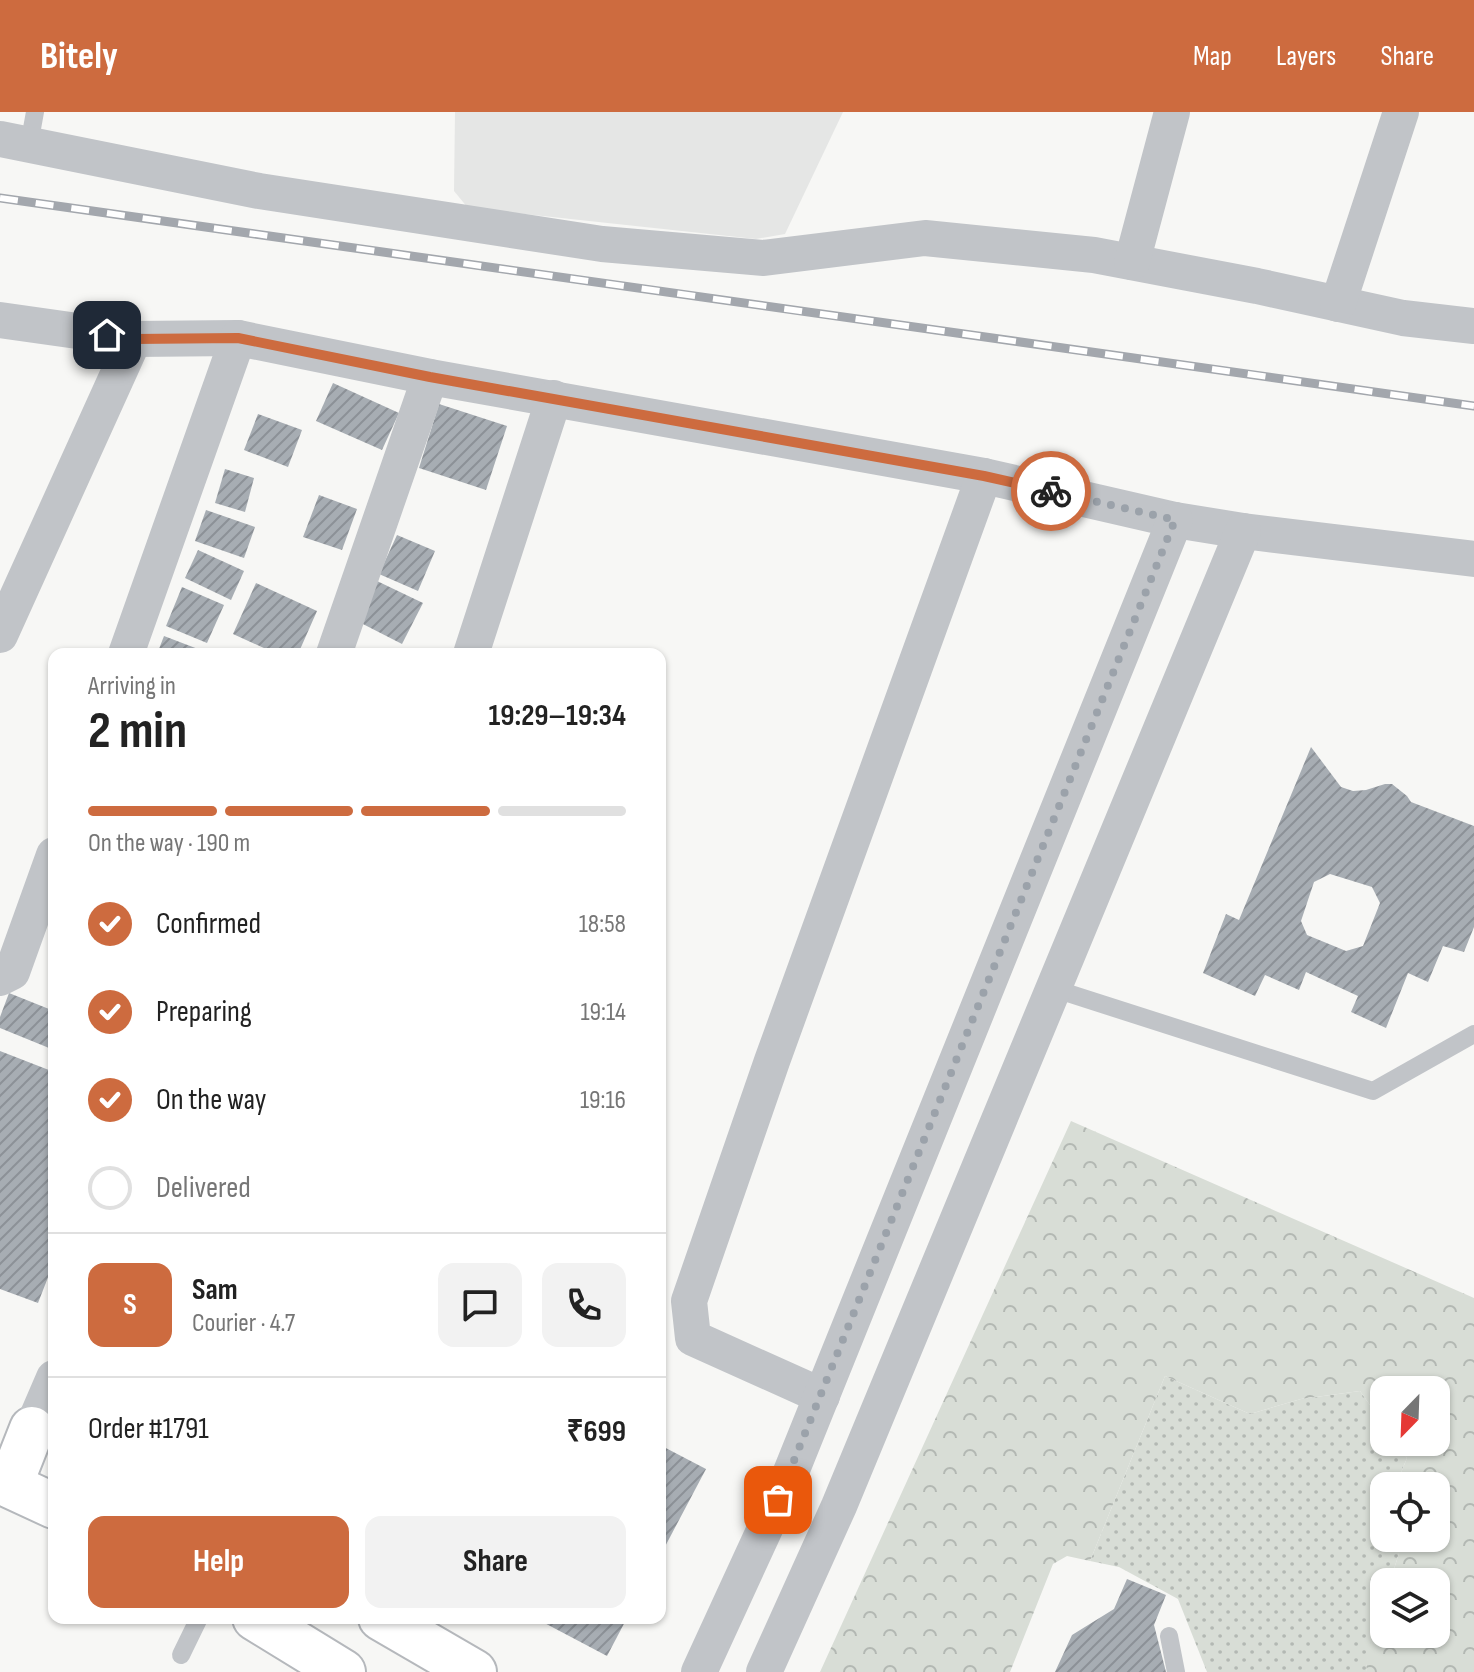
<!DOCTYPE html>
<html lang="en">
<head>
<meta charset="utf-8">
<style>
  body { margin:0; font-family:"Sofia Sans Condensed",sans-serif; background:#f2f2f2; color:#222; height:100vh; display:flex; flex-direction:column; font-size:30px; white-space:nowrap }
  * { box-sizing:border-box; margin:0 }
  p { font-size:26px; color:#767676 }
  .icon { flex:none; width:44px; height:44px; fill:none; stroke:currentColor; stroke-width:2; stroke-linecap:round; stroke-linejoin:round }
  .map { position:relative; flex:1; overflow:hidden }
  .drawer { position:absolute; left:48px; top:536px; width:618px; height:976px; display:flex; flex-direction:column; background:#fff; border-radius:16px; box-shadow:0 2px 6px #0004 }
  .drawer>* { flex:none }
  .needle { width:52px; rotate:203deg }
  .fabs { position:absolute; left:1370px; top:1264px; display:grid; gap:16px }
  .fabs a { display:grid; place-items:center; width:80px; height:80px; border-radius:16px; background:#fff; box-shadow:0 2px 6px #0004; font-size:40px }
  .pin { position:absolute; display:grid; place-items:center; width:68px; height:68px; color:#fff; margin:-34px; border-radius:16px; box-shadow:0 4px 12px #0006 }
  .courier { position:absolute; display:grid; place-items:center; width:80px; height:80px; margin:-40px; border:6px solid #cd6b3f; border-radius:50%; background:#fff; color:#222; box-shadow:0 2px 10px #0007 }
  .head em { font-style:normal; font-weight:700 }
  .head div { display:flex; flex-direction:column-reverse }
  .head { display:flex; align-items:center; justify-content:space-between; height:136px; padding:0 40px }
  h1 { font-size:52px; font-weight:700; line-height:60px }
  .bar { display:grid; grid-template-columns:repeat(4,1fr); gap:12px 8px; align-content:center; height:96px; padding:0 40px }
  .bar i { height:10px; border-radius:6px; background:#e0e0e0 }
  .bar .selected { background:#cd6b3f }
  .bar p { grid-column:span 4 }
  .line { display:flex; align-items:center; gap:20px; padding:0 40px; border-top:2px solid #e0e0e0 }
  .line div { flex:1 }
  .round { display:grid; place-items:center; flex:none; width:84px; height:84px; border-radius:16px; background:#f2f2f2 }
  ol { padding:0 40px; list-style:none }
  li { display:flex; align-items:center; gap:24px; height:88px }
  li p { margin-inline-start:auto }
  li .icon { padding:8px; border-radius:50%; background:#cd6b3f; color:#fff; stroke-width:4 }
  li:last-child { color:#767676 }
  li i { width:44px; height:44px; border:4px solid #e0e0e0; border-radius:50% }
  .cta { display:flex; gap:16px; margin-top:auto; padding:16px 40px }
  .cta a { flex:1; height:92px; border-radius:16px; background:#cd6b3f; color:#fff; font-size:32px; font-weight:700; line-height:92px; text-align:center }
  .cta a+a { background:#f2f2f2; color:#222 }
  header { display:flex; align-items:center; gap:48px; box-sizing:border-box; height:112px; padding:0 40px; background:#cd6b3f; color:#fff }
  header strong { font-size:38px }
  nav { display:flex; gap:44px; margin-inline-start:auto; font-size:28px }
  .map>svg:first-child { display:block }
  .built { fill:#e5e6e5 }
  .grass { fill:url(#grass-dots) }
  .forest { fill:url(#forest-crowns) }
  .building { fill:url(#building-hatch); fill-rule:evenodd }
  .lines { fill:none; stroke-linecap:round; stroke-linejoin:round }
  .primary-casing { stroke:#b5b8bc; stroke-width:48 }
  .service { stroke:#c1c4c8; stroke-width:18 }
  .minor { stroke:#c1c4c8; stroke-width:36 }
  .primary { stroke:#fff; stroke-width:44 }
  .rail-casing { stroke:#a3a7ad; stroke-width:9 }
  .rail { stroke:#fff; stroke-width:6; stroke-dasharray:18; stroke-linecap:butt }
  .done { stroke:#9ba2aa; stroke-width:8; stroke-dasharray:0 14.4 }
  .route { stroke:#cd6b3f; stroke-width:10 }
</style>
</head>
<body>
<header>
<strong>Bitely</strong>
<nav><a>Map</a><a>Layers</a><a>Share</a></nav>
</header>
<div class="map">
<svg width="1474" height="1560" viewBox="0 0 1474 1560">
  <defs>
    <pattern id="grass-dots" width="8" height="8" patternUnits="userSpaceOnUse" patternTransform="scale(2)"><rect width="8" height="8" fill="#d8ddd6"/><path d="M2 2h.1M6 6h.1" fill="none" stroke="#b3b8b3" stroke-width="1.8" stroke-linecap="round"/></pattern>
    <pattern id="forest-crowns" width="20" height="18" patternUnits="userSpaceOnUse" patternTransform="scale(2)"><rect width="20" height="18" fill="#d8ddd6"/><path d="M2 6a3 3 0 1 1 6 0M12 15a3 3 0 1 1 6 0" fill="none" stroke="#b3b8b3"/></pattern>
    <pattern id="building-hatch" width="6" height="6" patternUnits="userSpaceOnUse" patternTransform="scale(2)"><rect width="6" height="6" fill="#a7adb3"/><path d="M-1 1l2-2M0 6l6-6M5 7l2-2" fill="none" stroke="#8c9197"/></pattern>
  </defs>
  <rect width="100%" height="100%" fill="#f7f7f5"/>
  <!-- built -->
  <polygon class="built" points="455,0 843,0 785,122 756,127 468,96 454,79"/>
  <!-- grass -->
  <path class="grass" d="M1165,1264l85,38 51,-15 59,-8 24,34v17h12l11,16 -7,17v11h-16v52h15v15l-9,29h-6c0,31 -15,59 -18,90h-159l-29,-73 -59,-32 -29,-6z"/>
  <!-- forest -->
  <polygon class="forest" points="1071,1009 1474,1186 1474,1560 1366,1560 1368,1538 1384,1488 1384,1522 1436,1522 1436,1470 1390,1470 1399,1441 1399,1426 1436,1426 1436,1374 1400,1374 1400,1363 1407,1346 1396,1330 1436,1330 1436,1278 1384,1278 1384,1313 1360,1279 1301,1287 1250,1302 1165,1264 1090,1449 1067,1444 1053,1452 1010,1560 820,1560"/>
  <!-- building -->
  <g class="building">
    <polygon points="333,271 399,301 382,338 316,309"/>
    <polygon points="439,292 507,314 486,378 419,356"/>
    <polygon points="258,302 302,318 288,355 244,338"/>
    <polygon points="225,357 254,366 245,400 215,391"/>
    <polygon points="319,383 357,397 342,438 303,425"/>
    <polygon points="206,398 255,415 244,446 195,429"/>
    <polygon points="397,423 435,439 418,479 379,462"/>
    <polygon points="198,438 244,459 231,488 185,466"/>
    <polygon points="377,469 423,491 402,532 357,509"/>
    <polygon points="256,471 317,499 298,542 277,542 233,522"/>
    <polygon points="182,475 224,493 207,531 166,514"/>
    <polygon points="164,524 211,542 157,542"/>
    <path d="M1311,635l30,40 12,4 13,-1 19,-6h7l15,12 4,6 63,24v101l-10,25 -21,-6 -15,36 -20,-9 -22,55 -35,-16 7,-16 -52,-24 -7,18 -34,-15 -10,21 -52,-23 23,-59 13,6zM1330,762l42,13 8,16 -17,43 -17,5 -39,-16 -6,-14 13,-39z"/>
    <polygon points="9,881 54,899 54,938 0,916 0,905"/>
    <polygon points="0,939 54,960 54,1150 38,1191 0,1177"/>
    <polygon points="660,1333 706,1357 660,1444"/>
    <polygon points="1127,1467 1166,1483 1154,1513 1166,1560 1055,1560 1072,1523 1114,1497"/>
    <polygon points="535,1506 627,1506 607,1544"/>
  </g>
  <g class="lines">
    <!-- primary casing -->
    <g class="primary-casing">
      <g id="primary">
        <polyline points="0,1369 54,1394"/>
        <polyline points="10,1373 32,1317"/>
        <polyline points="255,1506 343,1560"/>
        <polyline points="381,1506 474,1560"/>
      </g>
    </g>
    <!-- service -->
    <g class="service">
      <polyline points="29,33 35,0"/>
      <polyline points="1052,876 1373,979 1474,922"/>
      <polyline points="1169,1524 1176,1560"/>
      <polyline points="181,1543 199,1506"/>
    </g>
    <!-- minor -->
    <g class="minor">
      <polyline points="0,27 259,79 602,132 764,146 925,126 1094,143 1257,174 1403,206 1474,214"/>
      <polyline points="1132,150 1172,0"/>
      <polyline points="1338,192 1401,0"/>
      <polyline points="0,208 134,227 238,226 430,265 984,364 1175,408 1243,419 1474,447"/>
      <polyline points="0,523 134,227"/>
      <polyline points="126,542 238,226"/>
      <polyline points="334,542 430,265"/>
      <polyline points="471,542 554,286"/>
      <polyline points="0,866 12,860 54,743"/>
      <polyline points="822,1284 693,1226 689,1189 772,949 984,364"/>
      <polyline points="32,1317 54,1266"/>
      <polyline points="699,1560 791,1360 1175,408"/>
      <polyline points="764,1560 839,1394 1243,419"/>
    </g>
    <!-- primary -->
    <use href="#primary" class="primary"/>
    <!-- rail casing -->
    <g class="rail-casing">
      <polyline id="rail" points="0,86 1474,294"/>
    </g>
    <!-- rail -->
    <use href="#rail" class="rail"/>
  </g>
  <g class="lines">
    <!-- done -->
    <polyline class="done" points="778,1388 1175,408 1051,379"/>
    <!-- route -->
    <polyline class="route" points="107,223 134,227 238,226 430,265 984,364 1051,379"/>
  </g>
</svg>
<div class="fabs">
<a><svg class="needle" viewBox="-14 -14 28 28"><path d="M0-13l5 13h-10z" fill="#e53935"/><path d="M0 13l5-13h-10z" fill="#767676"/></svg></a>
<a><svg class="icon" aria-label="locate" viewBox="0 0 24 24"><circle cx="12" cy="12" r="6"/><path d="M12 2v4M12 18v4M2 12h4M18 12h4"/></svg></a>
<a><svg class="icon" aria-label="layers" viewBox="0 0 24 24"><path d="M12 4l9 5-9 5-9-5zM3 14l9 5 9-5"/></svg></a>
</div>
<div class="pin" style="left:778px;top:1388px;background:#ea580c"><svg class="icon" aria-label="bag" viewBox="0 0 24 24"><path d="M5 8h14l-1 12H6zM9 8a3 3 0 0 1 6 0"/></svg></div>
<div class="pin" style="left:107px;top:223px;background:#1f2937"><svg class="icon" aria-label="home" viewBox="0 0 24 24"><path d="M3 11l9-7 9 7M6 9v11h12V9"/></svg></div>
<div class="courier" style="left:1051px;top:379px"><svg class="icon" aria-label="bike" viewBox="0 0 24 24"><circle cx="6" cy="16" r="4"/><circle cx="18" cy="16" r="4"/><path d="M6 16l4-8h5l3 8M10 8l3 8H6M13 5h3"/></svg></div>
<section class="drawer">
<div class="head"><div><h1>2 min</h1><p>Arriving in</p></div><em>19:29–19:34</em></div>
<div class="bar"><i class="selected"></i><i class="selected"></i><i class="selected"></i><i></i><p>On the way · 190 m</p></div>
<ol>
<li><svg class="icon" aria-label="check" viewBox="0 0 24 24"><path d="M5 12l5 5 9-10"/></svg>Confirmed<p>18:58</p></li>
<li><svg class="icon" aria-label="check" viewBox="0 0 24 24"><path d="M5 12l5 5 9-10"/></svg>Preparing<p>19:14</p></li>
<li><svg class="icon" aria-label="check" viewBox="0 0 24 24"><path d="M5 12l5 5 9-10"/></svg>On the way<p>19:16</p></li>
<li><i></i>Delivered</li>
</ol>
<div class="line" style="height:144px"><b class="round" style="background:#cd6b3f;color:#fff">S</b><div><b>Sam</b><p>Courier · 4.7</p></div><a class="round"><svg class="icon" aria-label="chat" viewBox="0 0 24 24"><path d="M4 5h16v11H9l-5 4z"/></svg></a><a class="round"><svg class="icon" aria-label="phone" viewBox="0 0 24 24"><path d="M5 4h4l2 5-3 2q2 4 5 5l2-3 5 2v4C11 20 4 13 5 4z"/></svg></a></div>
<div class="line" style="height:104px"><div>Order #1791</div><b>₹699</b></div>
<div class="cta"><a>Help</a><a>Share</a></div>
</section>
</div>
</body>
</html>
